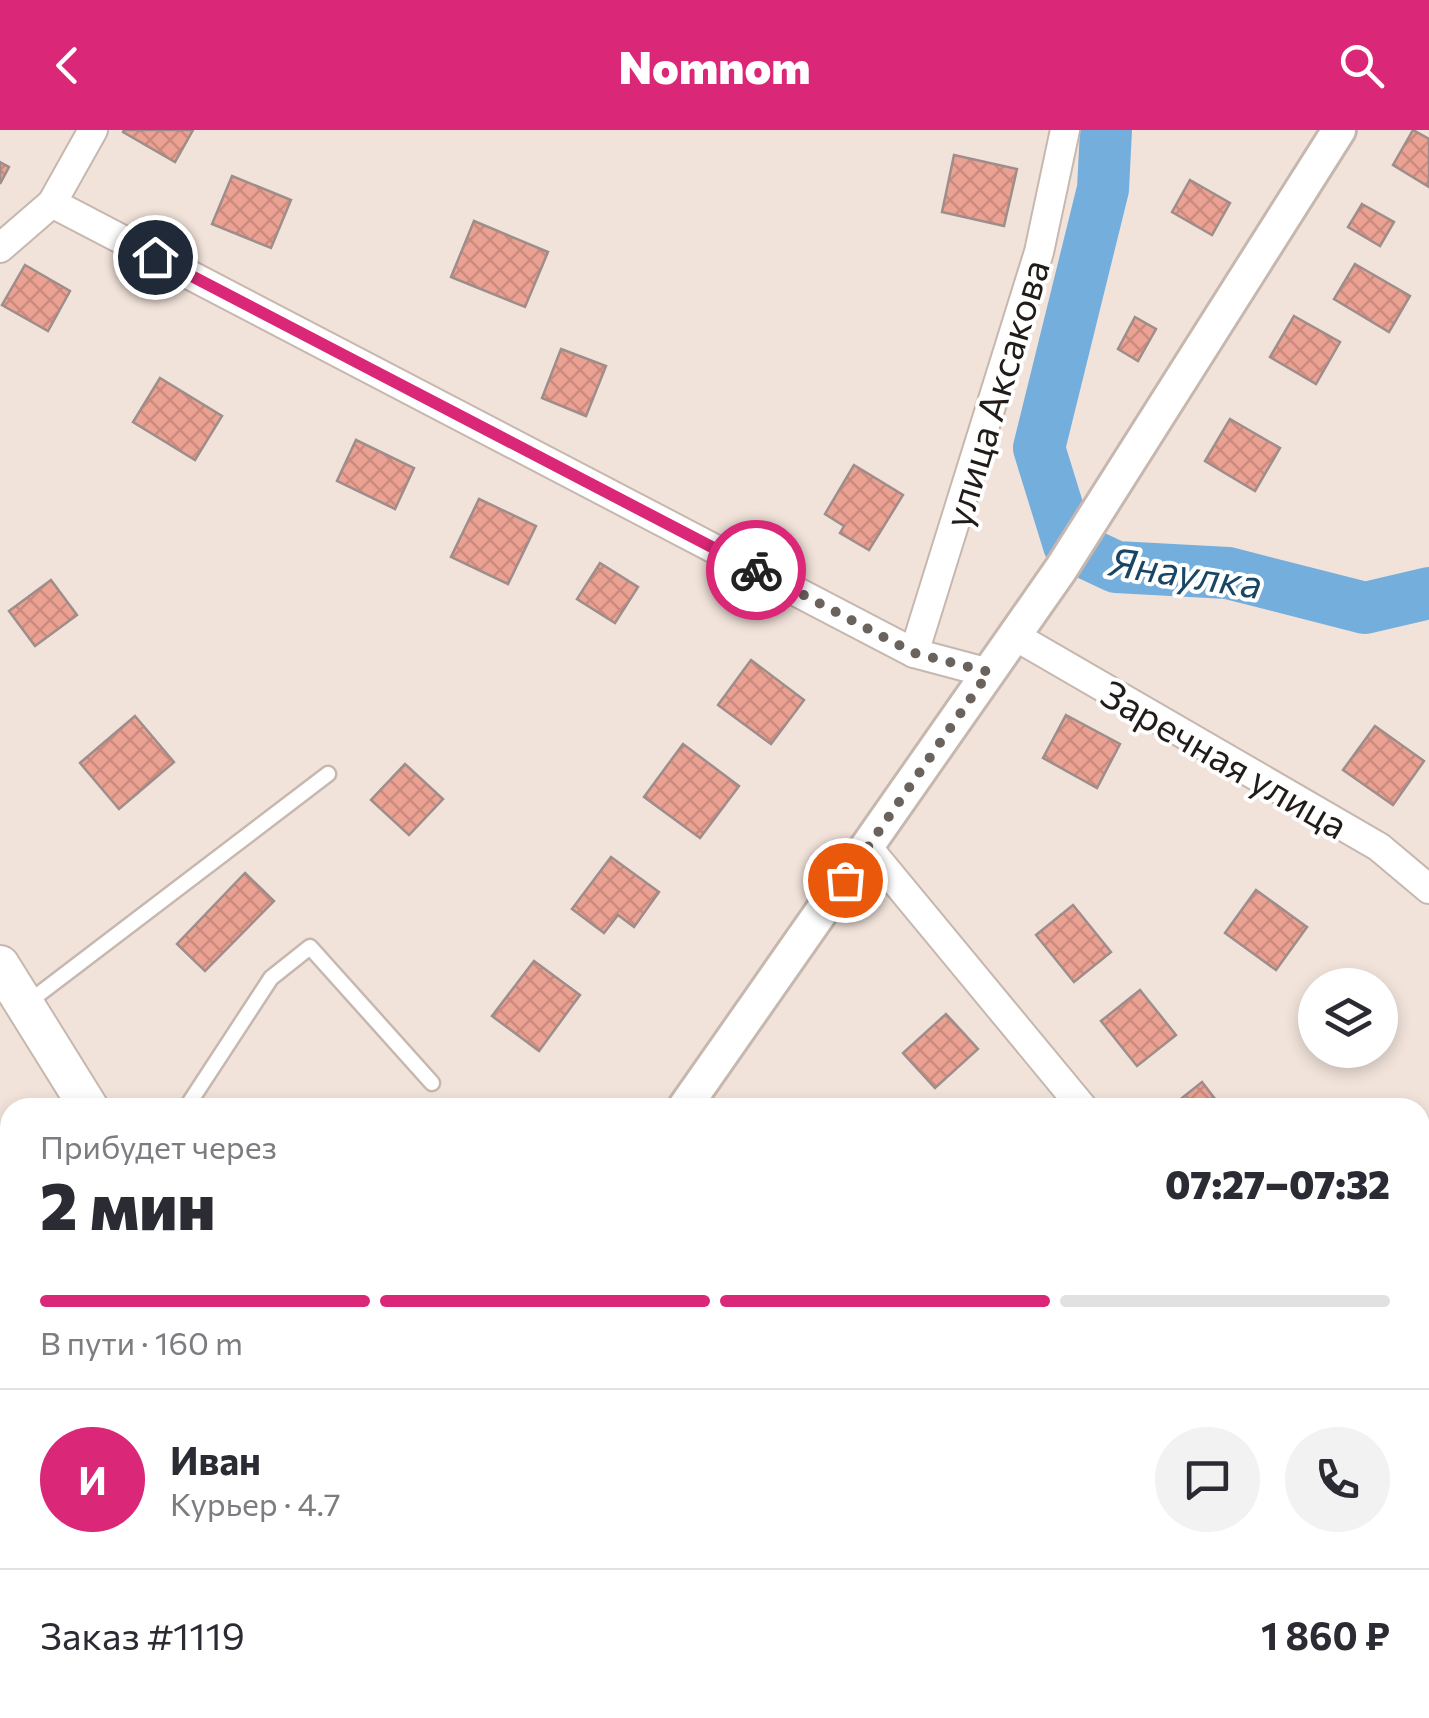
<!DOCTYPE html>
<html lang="ru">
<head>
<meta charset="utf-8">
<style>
  body { margin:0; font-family:Commissioner,sans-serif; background:#f2f2f3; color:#2b2b33; height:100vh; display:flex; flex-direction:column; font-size:38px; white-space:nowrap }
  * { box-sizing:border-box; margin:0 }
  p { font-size:32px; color:#7c7c81 }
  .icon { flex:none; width:55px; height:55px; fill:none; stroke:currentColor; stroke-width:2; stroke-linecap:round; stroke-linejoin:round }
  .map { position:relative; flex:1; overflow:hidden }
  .drawer { position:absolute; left:0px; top:968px; width:1430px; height:622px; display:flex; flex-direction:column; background:#fff; border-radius:30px 30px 0 0; box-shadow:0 5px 15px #0003 }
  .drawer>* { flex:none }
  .buttons { position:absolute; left:1298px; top:838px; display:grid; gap:20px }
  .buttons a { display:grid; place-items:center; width:100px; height:100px; border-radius:50%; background:#fff; box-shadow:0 5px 15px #0003; font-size:50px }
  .pin { position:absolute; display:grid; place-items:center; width:85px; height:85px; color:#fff; margin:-42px; border:5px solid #fff; border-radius:50%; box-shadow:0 2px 10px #0007 }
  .courier { position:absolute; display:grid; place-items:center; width:100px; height:100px; margin:-50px; border:8px solid #db2777; border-radius:50%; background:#fff; color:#222; box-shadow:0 2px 12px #0007 }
  .summary em { font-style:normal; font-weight:800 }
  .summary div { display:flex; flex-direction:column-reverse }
  .summary { display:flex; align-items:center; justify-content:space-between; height:170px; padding:0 40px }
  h1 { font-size:65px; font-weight:800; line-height:75px }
  .bar { display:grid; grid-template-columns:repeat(4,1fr); gap:15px 10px; align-content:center; height:120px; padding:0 40px }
  .bar i { height:12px; border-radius:8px; background:#e1e1e2 }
  .bar .selected { background:#db2777 }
  .bar p { grid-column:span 4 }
  .line { display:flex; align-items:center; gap:25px; padding:0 40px; border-top:2px solid #e1e1e2 }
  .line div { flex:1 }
  .round { display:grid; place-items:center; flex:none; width:105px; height:105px; border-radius:52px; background:#f2f2f3 }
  header { display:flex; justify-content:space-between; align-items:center; height:130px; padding:0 40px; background:#db2777; color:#fff; font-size:45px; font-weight:800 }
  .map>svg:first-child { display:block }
  .industrial { fill:#dfd8ed }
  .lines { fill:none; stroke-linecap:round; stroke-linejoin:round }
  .river { stroke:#74aedc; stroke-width:52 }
  .building { fill:url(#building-cross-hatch); stroke:#9e8d8a; stroke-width:2.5 }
  .service-casing { stroke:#c6b7af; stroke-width:19 }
  .minor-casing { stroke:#c6b7af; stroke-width:32 }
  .tertiary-casing { stroke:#c6b7af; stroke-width:38 }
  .secondary-casing { stroke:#c6b7af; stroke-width:42 }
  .service { stroke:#fff; stroke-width:14 }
  .minor { stroke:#fff; stroke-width:28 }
  .tertiary { stroke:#fff; stroke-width:32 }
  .secondary { stroke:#fff; stroke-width:38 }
  .done { stroke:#6a625d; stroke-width:10; stroke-dasharray:0 18 }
  .route { stroke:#db2777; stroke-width:12 }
  .labels { text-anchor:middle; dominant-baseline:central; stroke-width:8; stroke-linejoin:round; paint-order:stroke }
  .street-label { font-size:38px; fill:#211c19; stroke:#fff }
  .water-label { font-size:40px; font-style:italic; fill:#1a4666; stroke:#fff }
</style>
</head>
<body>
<header><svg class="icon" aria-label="back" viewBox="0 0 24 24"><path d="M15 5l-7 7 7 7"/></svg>Nomnom<svg class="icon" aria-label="search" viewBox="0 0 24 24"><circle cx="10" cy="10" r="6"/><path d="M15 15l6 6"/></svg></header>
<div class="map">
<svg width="1429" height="1588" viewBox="0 0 1429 1588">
  <defs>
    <pattern id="building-cross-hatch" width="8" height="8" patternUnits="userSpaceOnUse" patternTransform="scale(2.5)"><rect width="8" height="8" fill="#eca293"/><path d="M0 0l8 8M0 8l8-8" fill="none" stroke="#ca8b7e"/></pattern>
  </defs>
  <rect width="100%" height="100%" fill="#f1e3da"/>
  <!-- industrial -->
  <polygon class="industrial" points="367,1580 473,1580 480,1588 367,1588 371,1584"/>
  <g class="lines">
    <!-- river -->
    <polyline class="river" points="1106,0 1103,59 1039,318 1069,415 1116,437 1228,443 1365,478 1429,463"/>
  </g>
  <!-- building -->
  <g class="building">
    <polygon points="124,0 193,0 175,32 123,2"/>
    <polygon points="1413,0 1429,9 1429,57 1393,35"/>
    <polygon points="954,25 1017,39 1004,96 942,82"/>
    <polygon points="0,32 9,37 0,54"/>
    <polygon points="232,46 291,70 271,118 212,94"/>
    <polygon points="1190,50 1230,73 1212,105 1172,82"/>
    <polygon points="1362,74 1394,92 1380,116 1348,97"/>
    <polygon points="474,91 548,122 525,177 451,147"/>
    <polygon points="1355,134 1410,166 1389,202 1334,169"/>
    <polygon points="25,135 70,161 48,201 2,175"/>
    <polygon points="1294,186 1340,212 1316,254 1270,227"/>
    <polygon points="1135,187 1156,199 1138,231 1118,219"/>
    <polygon points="561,219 606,236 586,286 542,268"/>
    <polygon points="160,248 222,286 195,330 133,292"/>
    <polygon points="1230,289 1280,318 1255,361 1205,331"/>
    <polygon points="356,310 414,338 395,379 337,351"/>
    <polygon points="854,335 903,365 869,420 840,403 844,396 825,384"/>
    <polygon points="479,369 536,396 508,454 451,427"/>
    <polygon points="600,433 638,457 615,493 577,469"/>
    <polygon points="51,450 77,485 35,516 9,481"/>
    <polygon points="751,530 804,570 771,614 718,575"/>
    <polygon points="1066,585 1120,614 1097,658 1043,628"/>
    <polygon points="135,586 174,632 119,679 80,633"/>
    <polygon points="1375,596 1424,631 1393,675 1343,640"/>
    <polygon points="683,614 739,656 700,708 644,667"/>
    <polygon points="405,634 443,669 409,705 371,670"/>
    <polygon points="611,727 659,762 634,797 618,785 604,803 572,779"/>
    <polygon points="245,743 274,771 205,841 177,814"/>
    <polygon points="1256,760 1307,797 1276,840 1225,803"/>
    <polygon points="1073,775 1111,822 1074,852 1036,805"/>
    <polygon points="534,831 580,865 539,921 492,886"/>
    <polygon points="1140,860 1176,905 1137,936 1101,891"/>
    <polygon points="946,884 978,919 935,958 903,923"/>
    <polygon points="1202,952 1222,978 1181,978 1177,972"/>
    <polygon points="1424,1186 1429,1192 1429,1238 1420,1245 1420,1189"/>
    <polygon points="1429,1466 1429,1533 1422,1539 1420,1474"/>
    <polygon points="1110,1580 1170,1580 1160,1588 1116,1588"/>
  </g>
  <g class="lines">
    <!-- service casing -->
    <g class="service-casing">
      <g id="service">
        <polyline points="26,874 328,644"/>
        <polyline points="186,978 271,848 310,817 432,953"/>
      </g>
    </g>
    <!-- minor casing -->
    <g class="minor-casing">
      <g id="minor">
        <polyline points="52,73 914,523"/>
        <polyline points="0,118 52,73 93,0"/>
        <polyline points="1015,506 1379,717 1429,759"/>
        <polyline points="989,543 914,523 1039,122 1065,0"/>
        <polyline points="868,718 1083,978"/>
        <polyline points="1420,1385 1429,1396"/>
        <polyline points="1042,1580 1049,1588"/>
      </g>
    </g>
    <!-- tertiary casing -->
    <g class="tertiary-casing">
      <polyline id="tertiary" points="684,978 1061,439 1339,0"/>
    </g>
    <!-- secondary casing -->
    <g class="secondary-casing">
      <g id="secondary">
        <polyline points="0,835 89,978"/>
        <polyline points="564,1580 570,1588"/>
        <polyline points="211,1588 219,1580"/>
      </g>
    </g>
    <!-- service -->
    <use href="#service" class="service"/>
    <!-- minor -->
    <use href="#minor" class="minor"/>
    <!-- tertiary -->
    <use href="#tertiary" class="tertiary"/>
    <!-- secondary -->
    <use href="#secondary" class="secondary"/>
  </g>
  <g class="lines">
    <!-- done -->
    <polyline class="done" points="756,440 914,523 989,542 845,750"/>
    <!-- route -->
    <polyline class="route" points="155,127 756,440"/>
  </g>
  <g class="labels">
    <!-- street labels -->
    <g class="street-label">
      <text transform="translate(995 263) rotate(-73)">улица Аксакова</text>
      <text transform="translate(1225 628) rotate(30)">Заречная улица</text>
    </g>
    <!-- water labels -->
    <g class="water-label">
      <text transform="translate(1186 441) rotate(9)">Янаулка</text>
    </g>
  </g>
</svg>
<div class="buttons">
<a><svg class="icon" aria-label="layers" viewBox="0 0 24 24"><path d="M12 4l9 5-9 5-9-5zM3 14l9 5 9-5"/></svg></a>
</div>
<div class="pin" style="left:845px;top:750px;background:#ea580c"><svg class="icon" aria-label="bag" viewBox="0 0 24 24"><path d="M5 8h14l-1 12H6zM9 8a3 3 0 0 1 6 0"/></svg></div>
<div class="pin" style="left:155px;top:127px;background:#1f2937"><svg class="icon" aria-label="home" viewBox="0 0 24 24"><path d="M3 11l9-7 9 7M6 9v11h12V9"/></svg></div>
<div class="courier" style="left:756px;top:440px"><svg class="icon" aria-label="bike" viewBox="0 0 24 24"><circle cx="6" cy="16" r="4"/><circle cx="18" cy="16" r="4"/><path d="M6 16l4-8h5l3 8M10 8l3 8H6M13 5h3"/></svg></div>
<section class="drawer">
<div class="summary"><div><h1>2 мин</h1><p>Прибудет через</p></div><em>07:27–07:32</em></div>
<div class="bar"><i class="selected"></i><i class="selected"></i><i class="selected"></i><i></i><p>В пути · 160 m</p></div>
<div class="line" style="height:180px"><b class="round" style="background:#db2777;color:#fff">И</b><div><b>Иван</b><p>Курьер · 4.7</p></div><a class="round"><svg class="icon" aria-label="chat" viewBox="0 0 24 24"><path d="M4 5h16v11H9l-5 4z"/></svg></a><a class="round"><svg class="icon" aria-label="phone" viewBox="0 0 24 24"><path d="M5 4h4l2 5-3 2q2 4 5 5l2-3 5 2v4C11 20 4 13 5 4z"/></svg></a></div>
<div class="line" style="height:130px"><div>Заказ #1119</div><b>1 860 ₽</b></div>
</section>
</div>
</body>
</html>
